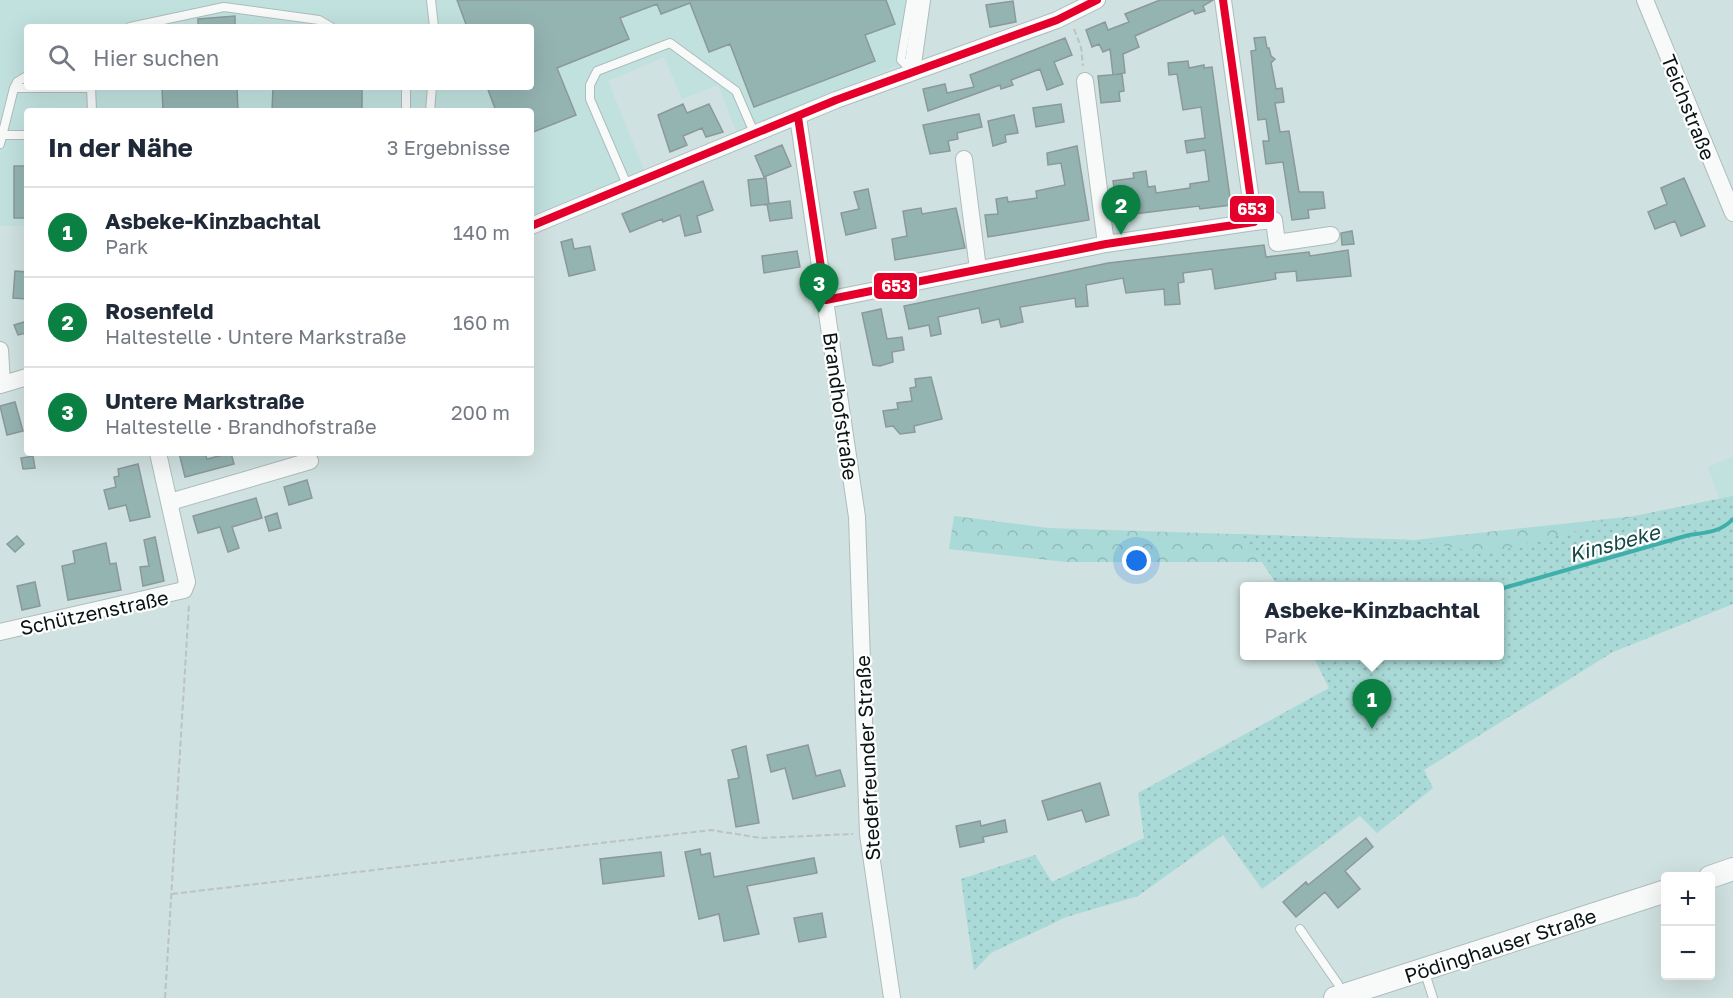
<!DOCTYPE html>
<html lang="de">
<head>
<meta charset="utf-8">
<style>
  body { margin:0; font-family:"Golos Text",sans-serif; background:#f2f2f3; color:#1f2937 }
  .controls { position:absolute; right:18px; bottom:18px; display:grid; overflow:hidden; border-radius:6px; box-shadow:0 6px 24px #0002 }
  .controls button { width:54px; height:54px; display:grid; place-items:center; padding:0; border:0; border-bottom:2px solid #e0e1e3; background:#fff; color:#1f2937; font:30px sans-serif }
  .you { position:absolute; left:1137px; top:561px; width:21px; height:21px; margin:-15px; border:4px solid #fff; border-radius:50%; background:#1a73e8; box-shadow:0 0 0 9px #1a73e833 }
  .badge { display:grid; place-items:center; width:39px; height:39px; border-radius:50%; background:#0b8043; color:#fff; font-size:20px; font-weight:700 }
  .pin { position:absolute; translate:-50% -50px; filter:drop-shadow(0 2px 3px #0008) }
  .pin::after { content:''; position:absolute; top:32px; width:21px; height:18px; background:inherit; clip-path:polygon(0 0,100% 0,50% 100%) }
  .popup { position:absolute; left:1240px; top:582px; width:264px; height:78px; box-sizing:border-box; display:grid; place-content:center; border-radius:6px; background:#fff; filter:drop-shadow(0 2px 4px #0005); font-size:20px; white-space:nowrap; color:#747a83 }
  .popup b { font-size:22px; color:#1f2937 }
  .popup::after { content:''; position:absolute; left:50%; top:100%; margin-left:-12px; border:12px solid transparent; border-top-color:#fff }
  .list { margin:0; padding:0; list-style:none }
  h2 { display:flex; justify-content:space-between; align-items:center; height:78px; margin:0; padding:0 24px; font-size:26px }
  h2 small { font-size:20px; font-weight:400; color:#747a83 }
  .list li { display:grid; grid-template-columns:39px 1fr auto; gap:18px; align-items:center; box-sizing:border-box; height:90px; padding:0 24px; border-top:2px solid #e0e1e3 }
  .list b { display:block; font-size:22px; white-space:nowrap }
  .list p { margin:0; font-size:20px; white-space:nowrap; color:#747a83 }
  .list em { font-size:20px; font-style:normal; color:#747a83 }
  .icon { flex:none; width:33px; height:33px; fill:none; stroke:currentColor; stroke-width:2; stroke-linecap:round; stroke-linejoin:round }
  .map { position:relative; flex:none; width:1733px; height:998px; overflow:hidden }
  .search { position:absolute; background:#fff; box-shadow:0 6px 24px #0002; left:24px; top:24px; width:510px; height:66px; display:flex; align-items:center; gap:15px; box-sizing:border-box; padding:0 21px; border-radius:6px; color:#747a83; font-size:22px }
  .panel { position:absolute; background:#fff; box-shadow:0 6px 24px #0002; left:24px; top:108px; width:510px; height:348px; border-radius:6px }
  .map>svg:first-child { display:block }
  .built { fill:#c1e1de; fill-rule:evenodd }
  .forest { fill:url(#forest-crowns) }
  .park { fill:url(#park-dots) }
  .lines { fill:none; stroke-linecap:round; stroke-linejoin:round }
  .stream { stroke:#3fafaa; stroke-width:4 }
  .building { fill:#94b4b2; stroke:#8b9998; stroke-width:1.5 }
  .lane-casing { stroke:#aebcbb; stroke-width:10 }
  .street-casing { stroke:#aebcbb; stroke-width:18 }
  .secondary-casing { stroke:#aebcbb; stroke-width:24 }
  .path { stroke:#bdc2c2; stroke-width:2; stroke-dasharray:6 3; stroke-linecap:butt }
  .lane { stroke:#f8fafa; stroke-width:8 }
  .street { stroke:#f8fafa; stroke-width:16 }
  .secondary { stroke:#f8fafa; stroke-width:22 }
  .bus-1-casing { stroke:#fff; stroke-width:12 }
  .bus-1 { stroke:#e4002b; stroke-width:8 }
  .labels { text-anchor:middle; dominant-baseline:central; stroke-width:4.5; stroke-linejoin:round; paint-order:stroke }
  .street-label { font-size:20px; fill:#091514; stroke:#fff }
  .water-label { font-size:21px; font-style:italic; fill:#154947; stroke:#fff }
  .line-badge { stroke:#fff; stroke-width:2 }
  .badge-label { font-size:16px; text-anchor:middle; font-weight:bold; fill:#fff }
</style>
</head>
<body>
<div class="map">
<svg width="1733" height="998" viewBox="0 0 1733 998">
  <defs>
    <pattern id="forest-crowns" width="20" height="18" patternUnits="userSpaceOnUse" patternTransform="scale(1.5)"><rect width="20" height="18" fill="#aadad7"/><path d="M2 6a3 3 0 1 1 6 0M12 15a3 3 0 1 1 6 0" fill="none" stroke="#91bab8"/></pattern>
    <pattern id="park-dots" width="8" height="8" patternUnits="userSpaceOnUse" patternTransform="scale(1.5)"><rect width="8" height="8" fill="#aadad7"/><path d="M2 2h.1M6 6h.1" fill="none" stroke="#91bab8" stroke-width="1.8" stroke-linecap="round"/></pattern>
  </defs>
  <rect width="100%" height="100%" fill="#cfe1e0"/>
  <path class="built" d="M0,0H920L902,64L736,131L718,85L682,99L664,57L608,81L645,172L531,219V111H27V226H0ZM27,27H531V87H27Z
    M1733,457V496L1719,499L1708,467Z"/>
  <path class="forest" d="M1733,496V604L1500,586H1278L1262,562H1066L949,549L954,516L1049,528L1414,540L1635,516Z"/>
  <path class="park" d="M1733,496V604L1613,652L1424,770L1433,788L1377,833L1360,816L1262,889L1223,835L1138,896L1066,917L991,953L974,971L961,879L1035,855L1052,882L1144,838L1138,793L1329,688L1313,656H1500V586H1278L1262,562L1234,534L1414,540L1487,554L1635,516Z"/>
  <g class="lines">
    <path class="stream" d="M1500,589L1689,535C1705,533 1721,532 1733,519"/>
  </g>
  <path class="building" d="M457,0H886L895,24L865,35L875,61L754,107L730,44L709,52L690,3L661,14L657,4L620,18L629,39L557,68L576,115L531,133V111H496L487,87H531V27H467Z
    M1160,0H1213L1203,6L1205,11L1195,14L1193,10L1135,36L1139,47L1123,54L1125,73L1113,75L1110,49L1103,52L1099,44L1092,47L1086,30L1105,22L1108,30L1129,22L1125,14Z
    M1013,1L1016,22L990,27L986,5Z
    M235,16V27H198V19Z
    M1265,37L1267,48H1269L1271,56L1275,59L1271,63L1276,89L1282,88L1284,102L1275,103L1280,132L1289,131L1299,192H1323L1325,208L1308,210L1309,218L1292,220L1283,162L1266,164L1263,141H1269L1266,119L1258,120L1251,51L1256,50L1254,38Z
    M1065,38L1072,55L1054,62L1063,84L1047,90L1040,69L1011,80L1013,85L1001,89L1000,85L928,111L923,89L945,84L947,93L974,87L970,75Z
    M1188,61L1189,68L1204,65V68L1212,67L1231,205L1200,209L1199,206L1118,216L1113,181L1134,178L1133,173L1146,171L1148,187L1155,186L1156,193L1190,188V184L1209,181L1205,150L1187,153L1185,141L1205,138L1201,107L1183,110L1177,74L1169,75L1168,63Z
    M1122,74L1124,91L1119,92L1120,101L1101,103L1098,76Z
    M162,87H237L238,111H163Z
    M273,87H362V111H272Z
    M683,104L687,113L709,104L723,132L706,137L702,128L683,136L687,145L670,152L658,115Z
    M1061,104L1064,122L1036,127L1033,108Z
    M979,114L982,127L957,133L958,139L948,141L950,151L930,154L923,125Z
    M1014,115L1018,133L1005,135L1006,142L993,146L988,121Z
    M782,145L791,166L764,177L755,156Z
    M1077,146L1089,220L988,237L985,215L998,214L996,199L1007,197L1008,202L1037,198L1036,191L1065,185L1061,163L1048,165L1047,153Z
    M14,166H27V218H14Z
    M766,178L769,204L751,206L748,180Z
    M1684,178L1705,226L1681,236L1675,221L1655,229L1648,212L1667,204L1661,188Z
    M703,181L713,210L697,216L701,232L685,236L680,215L663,222L662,219L630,232L622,214Z
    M868,189L876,228L846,235L841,213L859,209L854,192Z
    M790,201L792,218L770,221L767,204Z
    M921,208L922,214L956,208L965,248L895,260L892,239L907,236L903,211Z
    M1352,231L1354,244L1342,245L1341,233Z
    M572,239L574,249L590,246L595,270L569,276L561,242Z
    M1264,245L1266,257L1309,252L1310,256L1348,250L1351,276L1297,281L1296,271L1275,273L1276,279L1215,289L1212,269L1183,273L1184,282L1178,283L1180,304L1165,305L1164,289L1126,293L1123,278L1086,285L1088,306L1076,307L1075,298L1020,307L1023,322L1001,327L999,319L982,323L979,308L938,317L941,334L931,336L929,325L909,329L904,306L1108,263Z
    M797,251L800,267L764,273L762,256Z
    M15,271L27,272V299L13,298Z
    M881,309L887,339L902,337L904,350L892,352L893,362L880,366L873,365L862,313Z
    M27,321V333L18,335L14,325Z
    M931,377L942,419L914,426L915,432L900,434L893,426L886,427L883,411L898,409L897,403L912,401L910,388L916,387L915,379Z
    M15,402L23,431L7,435L0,406Z
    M179,453H205L207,459L231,453L234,464L185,477Z
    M33,456L35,468L23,469L21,458Z
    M138,464L150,517L130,521L126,505L109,509L104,490L116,487L114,477L119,476L118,469Z
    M307,480L312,498L289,505L284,487Z
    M256,498L262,518L232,527L239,548L228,552L220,527L198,533L193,516Z
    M277,513L281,528L269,531L265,517Z
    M17,536L24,544L15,552L7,544Z
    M155,537L164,581L143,586L140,567L149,566L144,540Z
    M106,543L110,564L116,563L121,590L68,600L62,566L75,563L73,551Z
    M35,582L40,606L22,610L17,586Z
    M808,745L816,776L840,770L845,786L793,799L785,768L771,772L767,755Z
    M746,746L759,823L736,827L728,780L739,778L732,750Z
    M1100,783L1109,815L1086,822L1082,810L1048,820L1042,801Z
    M1005,820L1007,832L983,837L984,842L960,847L956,826L980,821L981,826Z
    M1366,838L1373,847L1345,871L1360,889L1338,908L1325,892L1296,917L1283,902L1306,882L1308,885Z
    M700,849L701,855L710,853L714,877L814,858L817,873L747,886L759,934L724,941L719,914L699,919L685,852Z
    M661,852L664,876L603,884L600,859Z
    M822,913L826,937L799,942L794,918Z"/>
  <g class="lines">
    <defs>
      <path id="lane" d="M431,0L434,27
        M911,0L901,60L912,71
        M130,27L224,7L319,20L331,27
        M91,87L92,111
        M406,87V111
        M14,88H92
        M430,111L432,87
        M2,135H27
        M0,144L14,88L17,82L27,76
        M628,187L590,99V85L597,71L670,43L736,91L755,135
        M1300,929L1338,984L1342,995
        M1424,970L1433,998"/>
      <path id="street" d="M1645,0L1733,213
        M912,71L922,0
        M1085,81L1106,244
        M798,117L857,517L868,834L892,998
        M964,159L978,269
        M1254,222L1274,220L1277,243L1331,235
        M531,226L836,100L1057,20L1097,0
        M826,300L1106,244L1254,222L1223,0
        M0,350L2,384
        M0,385L27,377
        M170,502L310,461
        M0,632L184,590L187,582L158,453"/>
      <path id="secondary" d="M1710,877L1733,869
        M1335,998L1666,891"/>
    </defs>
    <use href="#lane" class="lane-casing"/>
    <use href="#street" class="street-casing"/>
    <use href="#secondary" class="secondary-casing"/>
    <path class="path" d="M1074,29L1081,47L1083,66
      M172,894L711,830L761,838L853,834
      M165,998L189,604"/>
    <use href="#lane" class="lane"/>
    <use href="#street" class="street"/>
    <use href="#secondary" class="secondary"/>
    <defs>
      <path id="bus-1" d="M798,117L826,300L1106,244L1254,222L1223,0
        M531,226L836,100L1057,20L1097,0"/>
    </defs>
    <use href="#bus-1" class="bus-1-casing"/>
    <use href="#bus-1" class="bus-1"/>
  </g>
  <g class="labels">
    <g class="street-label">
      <text transform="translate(1689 107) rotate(68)">Teichstraße</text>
      <text transform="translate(841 406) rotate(82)">Brandhofstraße</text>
      <text transform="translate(94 612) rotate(-12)">Schützenstraße</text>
      <text transform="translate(867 758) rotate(-93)">Stedefreunder Straße</text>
      <text transform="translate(1500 945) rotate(-18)">Pödinghauser Straße</text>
    </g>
    <g class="water-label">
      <text transform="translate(1614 543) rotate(-15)">Kinsbeke</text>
    </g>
  </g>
  <g class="line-badge">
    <rect x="1229" y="195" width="46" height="28" rx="6" fill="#e4002b"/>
    <rect x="873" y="272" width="45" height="28" rx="6" fill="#e4002b"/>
  </g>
  <g class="badge-label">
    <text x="1252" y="215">653</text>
    <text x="896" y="292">653</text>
  </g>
</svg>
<div class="controls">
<button>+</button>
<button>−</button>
</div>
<div class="you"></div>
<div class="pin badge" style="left:1372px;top:729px">1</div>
<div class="popup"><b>Asbeke-Kinzbachtal</b>Park</div>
<div class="pin badge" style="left:1121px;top:235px">2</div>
<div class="pin badge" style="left:819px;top:313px">3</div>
<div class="search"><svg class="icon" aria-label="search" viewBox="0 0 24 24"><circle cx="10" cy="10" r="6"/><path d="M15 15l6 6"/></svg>Hier suchen</div>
<section class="panel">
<h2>In der Nähe<small>3 Ergebnisse</small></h2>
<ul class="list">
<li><span class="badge">1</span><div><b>Asbeke-Kinzbachtal</b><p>Park</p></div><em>140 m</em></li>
<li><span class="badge">2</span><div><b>Rosenfeld</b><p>Haltestelle · Untere Markstraße</p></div><em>160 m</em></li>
<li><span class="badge">3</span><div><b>Untere Markstraße</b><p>Haltestelle · Brandhofstraße</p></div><em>200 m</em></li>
</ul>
</section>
</div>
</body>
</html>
